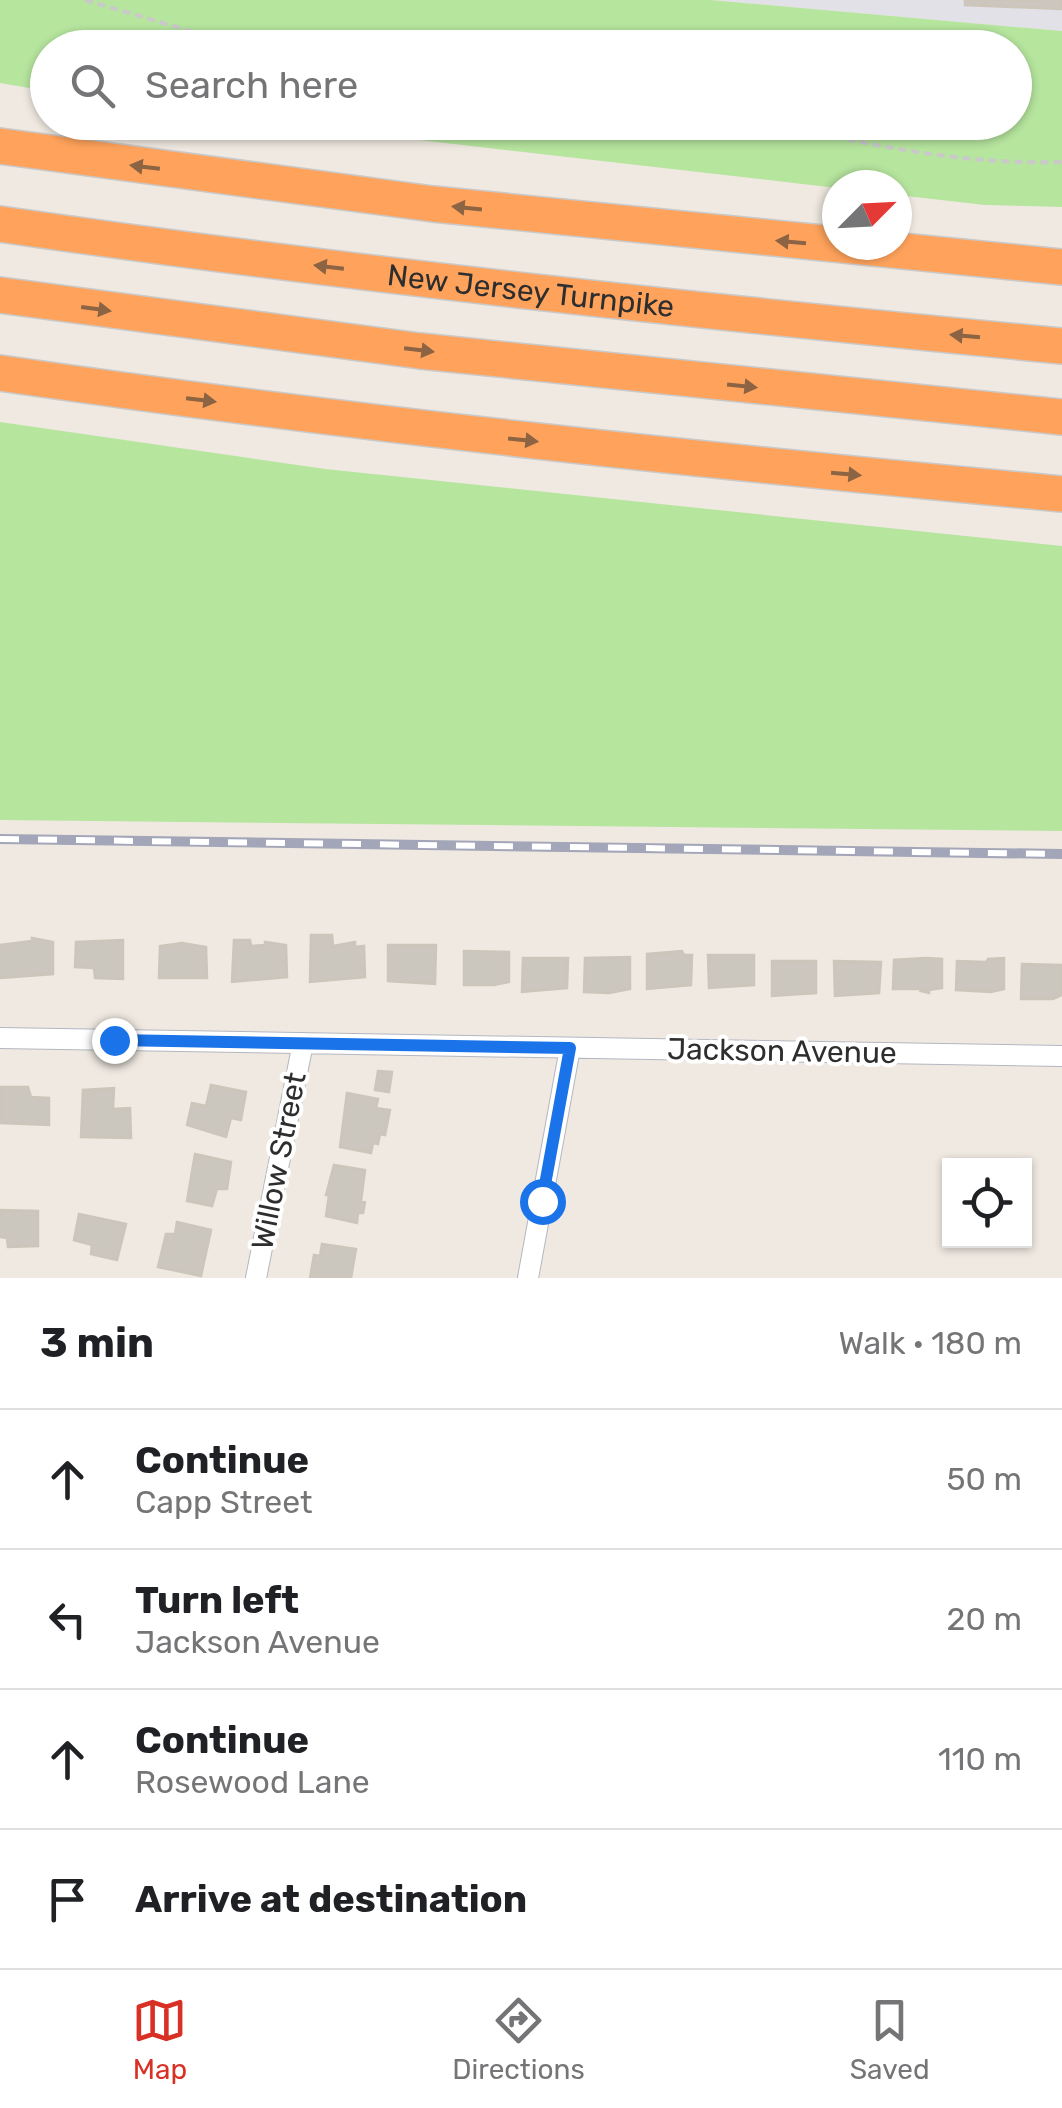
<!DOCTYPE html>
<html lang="en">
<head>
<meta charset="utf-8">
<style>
  body { margin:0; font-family:Rubik,sans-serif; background:#f6f6f6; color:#202124 }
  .controls { position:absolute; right:30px; bottom:30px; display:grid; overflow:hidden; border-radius:0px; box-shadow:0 2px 8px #0004 }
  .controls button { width:90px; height:90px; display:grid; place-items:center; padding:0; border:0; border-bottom:2px solid #e0e0e0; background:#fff; color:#202124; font:50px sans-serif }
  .compass { position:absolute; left:822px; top:170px; width:90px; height:90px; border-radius:50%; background:#fff; box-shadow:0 2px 8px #0004; rotate:66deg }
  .stop { position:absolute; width:30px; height:30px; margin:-22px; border:8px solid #1a73e8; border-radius:50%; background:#fff }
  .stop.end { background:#1a73e8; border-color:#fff; box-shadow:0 2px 10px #0008 }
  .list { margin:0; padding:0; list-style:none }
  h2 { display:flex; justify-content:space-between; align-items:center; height:130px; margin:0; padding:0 40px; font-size:42px }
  h2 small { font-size:32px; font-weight:400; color:#757577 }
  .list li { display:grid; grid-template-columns:65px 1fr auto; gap:30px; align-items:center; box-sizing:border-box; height:140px; padding:0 40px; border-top:2px solid #e0e0e0 }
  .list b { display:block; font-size:38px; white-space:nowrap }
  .list p { margin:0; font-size:32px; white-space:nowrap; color:#757577 }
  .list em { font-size:32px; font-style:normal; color:#757577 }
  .icon { flex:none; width:55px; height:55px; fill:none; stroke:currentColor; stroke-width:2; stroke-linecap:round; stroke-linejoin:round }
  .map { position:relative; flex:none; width:1062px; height:1278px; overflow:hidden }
  .search { position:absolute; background:#fff; box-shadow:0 2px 8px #0004; left:30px; right:30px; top:30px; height:110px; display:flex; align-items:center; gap:25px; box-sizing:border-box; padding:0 35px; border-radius:55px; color:#757577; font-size:38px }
  .sheet { height:690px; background:#fff }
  nav { display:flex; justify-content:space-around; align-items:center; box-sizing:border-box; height:140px; border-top:2px solid #e0e0e0; background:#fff; font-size:28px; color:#757577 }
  nav a { display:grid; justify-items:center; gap:5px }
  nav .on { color:#d93025 }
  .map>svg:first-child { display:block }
  .industrial { fill:#e3e1e8 }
  .green { fill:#b6e59e }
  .building { fill:#cbc7bf; stroke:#cbc5ba; stroke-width:2.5 }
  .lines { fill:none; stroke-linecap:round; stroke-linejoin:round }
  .minor-casing { stroke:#b4b7c1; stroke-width:22 }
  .motorway-casing { stroke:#c9c9c9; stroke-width:38 }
  .path { stroke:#c9c9c9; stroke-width:4; stroke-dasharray:8 5; stroke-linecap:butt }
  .minor { stroke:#fff; stroke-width:20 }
  .motorway { stroke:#ffa35c; stroke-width:35 }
  .rail-casing { stroke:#a3a6b8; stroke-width:10 }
  .rail { stroke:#fff; stroke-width:6; stroke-dasharray:19; stroke-linecap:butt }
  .oneway { fill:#8c6343 }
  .route { stroke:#1a73e8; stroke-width:12 }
  .labels { text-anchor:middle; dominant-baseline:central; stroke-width:8; stroke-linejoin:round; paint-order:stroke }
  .street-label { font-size:30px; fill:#2e2e2e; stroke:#fff }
</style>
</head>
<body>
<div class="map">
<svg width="1062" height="1278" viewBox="0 0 1062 1278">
  <rect width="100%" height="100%" fill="#efe9e1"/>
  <path class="industrial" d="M710,0H1062V31Z"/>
  <path class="green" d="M0,0H710L1062,31V207L985,205L897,195V185H837V188L272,123L1014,122V48H48L47,91L0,83Z
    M0,422L325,469L1062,546V831L0,820Z"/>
  <path class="building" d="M965,0H1062V9L965,5Z
    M311,935H332L333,946L355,942V947L364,946L365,977L310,982Z
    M32,938L53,942V974L0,978V945L32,941Z
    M123,940V979L95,978L94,968L75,967L76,942Z
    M234,940H250L251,946L265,945V942L286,945L287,977L232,982Z
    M182,943L206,947L207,978H159L160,946Z
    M388,945H436L435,984L388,981Z
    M464,951L509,952V982L494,985H464Z
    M682,951L684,955H692L691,985L647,989V954Z
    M708,955H754V985L709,988Z
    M630,957V989L609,993L584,992L585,958Z
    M523,958H568L567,988L522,992Z
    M925,958L942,959V988L929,990V993L921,991L923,989H893L894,960Z
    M1004,958V989L991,992L956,990L957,961L986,962L988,959Z
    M772,961H816V993L772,996Z
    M834,961L881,962L879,993L835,996Z
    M1022,964L1062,965V995L1053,999H1021Z
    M378,1071L392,1072L389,1092L375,1090Z
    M211,1085L246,1092L241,1120L231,1118L226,1137L187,1125L192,1103L206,1106Z
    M1,1087H28L31,1097L49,1098V1125L1,1123Z
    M114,1088L113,1109L130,1108L131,1138L81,1137L83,1090Z
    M347,1093L378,1099L376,1108L390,1110L385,1135L380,1134L378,1144L373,1143L371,1153L340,1147Z
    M195,1154L231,1162L227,1189H217L212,1206L187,1201Z
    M334,1165L365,1170L361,1201L365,1202L363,1213H358L357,1223L326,1216L329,1195H326Z
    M0,1210L38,1211V1246L8,1247L7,1238L0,1237Z
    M79,1214L126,1224L117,1260L91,1254L92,1245L74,1240Z
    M177,1222L211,1230L201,1276L158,1267L166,1234H175Z
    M322,1244L356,1249L351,1278H310L314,1255L320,1256Z"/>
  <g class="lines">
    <defs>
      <path id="minor" d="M0,1038L1062,1056
        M256,1278L303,1043
        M528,1278L570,1048"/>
      <g id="motorway">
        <path d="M0,146L433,204L1062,267"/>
        <path id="s1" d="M0,224C353,275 707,312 1062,346"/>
        <path d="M0,295L420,351L1062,417"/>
        <path d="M0,373C353,424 707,461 1062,494"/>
      </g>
    </defs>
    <use href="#minor" class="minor-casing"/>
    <use href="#motorway" class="motorway-casing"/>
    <path class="path" d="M85,0L204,35L283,48
      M771,122C865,145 965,165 1062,162"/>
    <use href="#minor" class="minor"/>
    <use href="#motorway" class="motorway"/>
    <defs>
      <path id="rail" d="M0,839L1062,854"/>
    </defs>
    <use href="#rail" class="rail-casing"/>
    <use href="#rail" class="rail"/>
  </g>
  <defs><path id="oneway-solid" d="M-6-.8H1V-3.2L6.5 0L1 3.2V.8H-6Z" transform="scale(2.5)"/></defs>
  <g class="oneway">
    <use href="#oneway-solid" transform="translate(145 167) rotate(-173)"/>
    <use href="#oneway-solid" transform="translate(467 208) rotate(-174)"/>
    <use href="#oneway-solid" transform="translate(791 242) rotate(-175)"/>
    <use href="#oneway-solid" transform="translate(329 267) rotate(-173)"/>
    <use href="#oneway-solid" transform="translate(96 309) rotate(8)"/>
    <use href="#oneway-solid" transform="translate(965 336) rotate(-175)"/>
    <use href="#oneway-solid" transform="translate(419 350) rotate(7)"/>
    <use href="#oneway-solid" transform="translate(742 386) rotate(6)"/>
    <use href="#oneway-solid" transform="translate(201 400) rotate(7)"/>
    <use href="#oneway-solid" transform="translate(523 440) rotate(6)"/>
    <use href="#oneway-solid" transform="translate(846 474) rotate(5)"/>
  </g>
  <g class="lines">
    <path class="route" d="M114,1040L570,1048L542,1201"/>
  </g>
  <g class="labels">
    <g class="street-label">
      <text stroke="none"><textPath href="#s1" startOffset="535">New Jersey Turnpike</textPath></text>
      <text transform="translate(782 1051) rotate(1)">Jackson Avenue</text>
      <text transform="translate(279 1161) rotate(-79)">Willow Street</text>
    </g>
  </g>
</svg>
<div class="controls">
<button><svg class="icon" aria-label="locate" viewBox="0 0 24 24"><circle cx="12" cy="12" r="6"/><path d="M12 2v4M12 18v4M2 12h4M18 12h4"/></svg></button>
</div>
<svg class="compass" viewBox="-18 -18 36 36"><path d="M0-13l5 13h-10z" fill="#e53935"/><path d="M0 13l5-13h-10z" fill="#757577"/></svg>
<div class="stop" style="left:542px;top:1201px"></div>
<div class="stop end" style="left:114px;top:1040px"></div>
<div class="search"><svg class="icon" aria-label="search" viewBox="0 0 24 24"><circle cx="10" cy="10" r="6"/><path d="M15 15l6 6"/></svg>Search here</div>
</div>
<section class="sheet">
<h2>3 min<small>Walk · 180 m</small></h2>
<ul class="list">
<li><svg class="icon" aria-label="ahead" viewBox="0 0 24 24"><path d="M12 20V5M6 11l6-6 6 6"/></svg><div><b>Continue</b><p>Capp Street</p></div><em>50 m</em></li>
<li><svg class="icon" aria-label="left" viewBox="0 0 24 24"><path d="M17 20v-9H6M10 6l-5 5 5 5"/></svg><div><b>Turn left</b><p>Jackson Avenue</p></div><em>20 m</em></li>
<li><svg class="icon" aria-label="ahead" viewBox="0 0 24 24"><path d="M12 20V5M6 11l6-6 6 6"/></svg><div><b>Continue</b><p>Rosewood Lane</p></div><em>110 m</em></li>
<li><svg class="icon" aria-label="arrive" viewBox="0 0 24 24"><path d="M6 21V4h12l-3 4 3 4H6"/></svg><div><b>Arrive at destination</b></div></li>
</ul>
</section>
<nav>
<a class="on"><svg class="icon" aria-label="map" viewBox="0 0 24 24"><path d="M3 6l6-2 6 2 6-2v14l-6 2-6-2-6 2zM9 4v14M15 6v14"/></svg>Map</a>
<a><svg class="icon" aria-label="directions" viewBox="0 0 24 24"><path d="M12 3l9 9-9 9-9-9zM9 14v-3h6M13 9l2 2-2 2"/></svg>Directions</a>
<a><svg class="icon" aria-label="saved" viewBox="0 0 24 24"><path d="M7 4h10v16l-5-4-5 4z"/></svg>Saved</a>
</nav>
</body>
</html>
